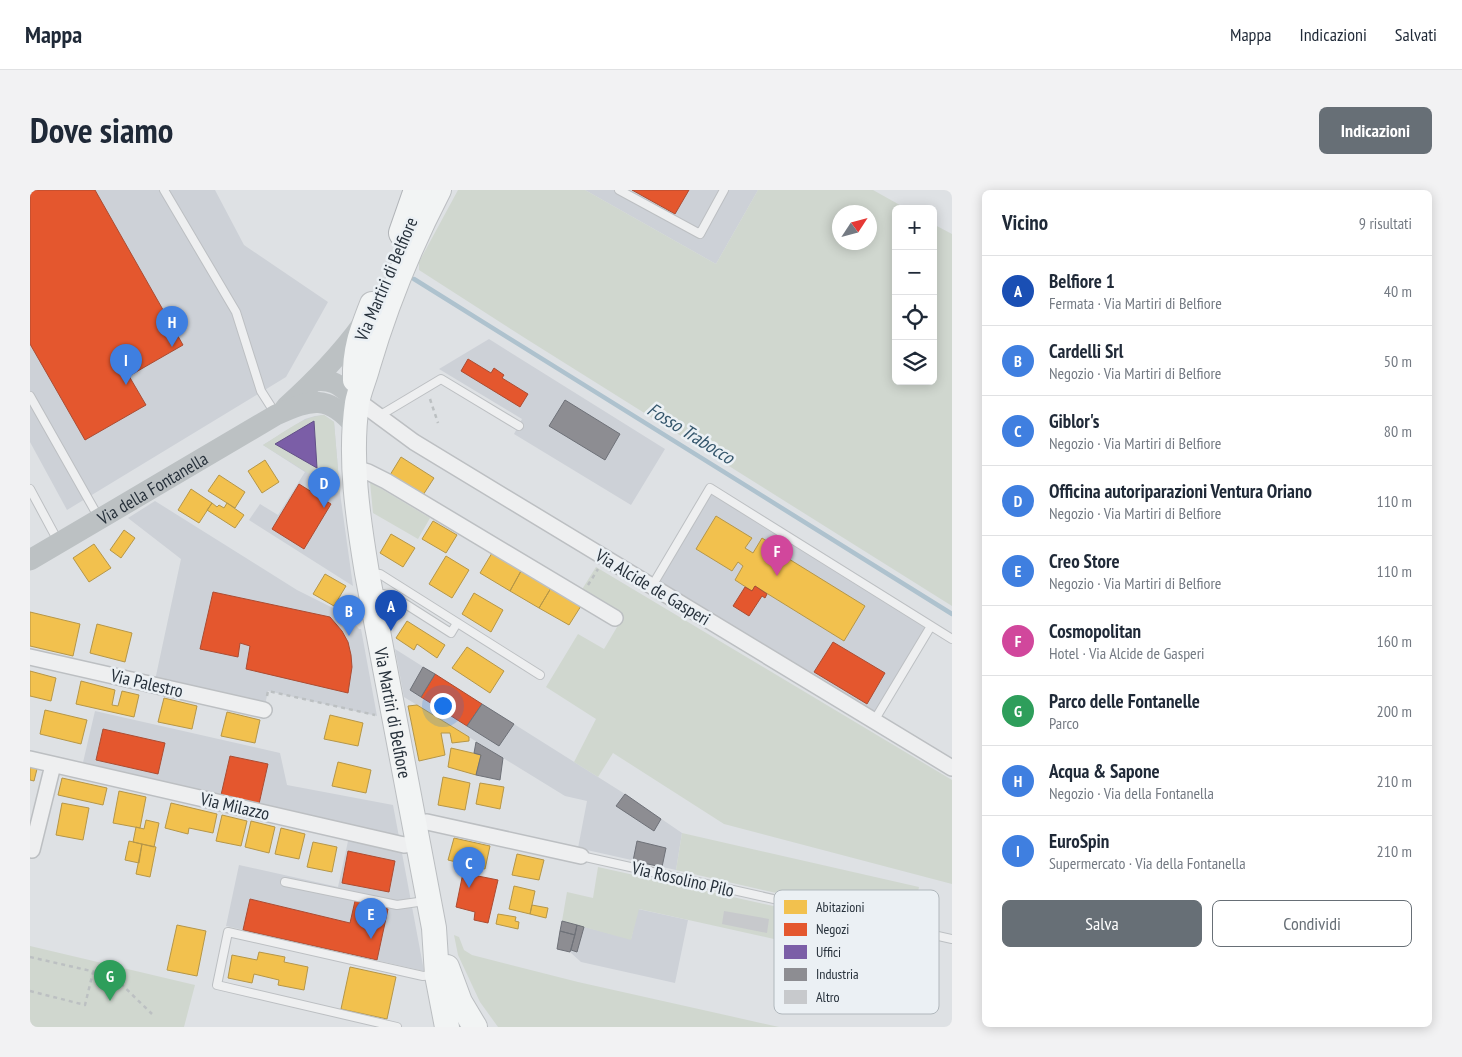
<!DOCTYPE html>
<html lang="it">
<head>
<meta charset="utf-8">
<style>
  body { margin:0; font-family:"PT Sans Narrow",sans-serif; background:#f2f2f3; color:#1f2937 }
  .controls { position:absolute; right:15px; top:15px; display:grid; overflow:hidden; border-radius:8px; box-shadow:0 2px 12px #0003 }
  .controls button { width:45px; height:45px; display:grid; place-items:center; padding:0; border:0; border-bottom:1px solid #e0e1e3; background:#fff; color:#1f2937; font:25px sans-serif }
  .compass { position:absolute; left:802px; top:15px; width:45px; height:45px; border-radius:50%; background:#fff; box-shadow:0 2px 12px #0003; rotate:54deg }
  .you { position:absolute; left:412px; top:515px; width:18px; height:18px; margin:-12px; border:4px solid #fff; border-radius:50%; background:#1a73e8; box-shadow:0 0 0 8px #1a73e833 }
  .badge { display:grid; place-items:center; width:32px; height:32px; border-radius:50%; background:#676f76; color:#fff; font-size:16px; font-weight:700 }
  .pin { position:absolute; translate:-50% -41px; filter:drop-shadow(0 1px 2px #0008) }
  .pin::after { content:''; position:absolute; top:26px; width:18px; height:15px; background:inherit; clip-path:polygon(0 0,100% 0,50% 100%) }
  .list { margin:0; padding:0; list-style:none }
  h2 { display:flex; justify-content:space-between; align-items:center; height:65px; margin:0; padding:0 20px; font-size:21px }
  h2 small { font-size:16px; font-weight:400; color:#747a83 }
  .list li { display:grid; grid-template-columns:32px 1fr auto; gap:15px; align-items:center; box-sizing:border-box; height:70px; padding:0 20px; border-top:1px solid #e0e1e3 }
  .list b { display:block; font-size:19px; white-space:nowrap }
  .list p { margin:0; font-size:16px; white-space:nowrap; color:#747a83 }
  .list em { font-size:16px; font-style:normal; color:#747a83 }
  .actions { display:flex; gap:10px; padding:15px 20px }
  .actions a { flex:1; padding:11px 0; border:1px solid #676f76; border-radius:8px; text-align:center; font-size:18px; color:#676f76 }
  .actions .main { background:#676f76; color:#fff }
  .icon { flex:none; width:28px; height:28px; fill:none; stroke:currentColor; stroke-width:2; stroke-linecap:round; stroke-linejoin:round }
  .map { position:relative; flex:none; width:922px; height:837px; overflow:hidden; border-radius:8px }
  header { display:flex; align-items:center; gap:30px; box-sizing:border-box; height:70px; padding:0 25px; background:#fff; border-bottom:1px solid #e0e1e3 }
  header strong { font-size:24px }
  nav { display:flex; gap:28px; margin-inline-start:auto; font-size:18px }
  .intro { display:flex; align-items:center; justify-content:space-between; box-sizing:border-box; height:120px; padding:0 30px }
  h1 { margin:0; font-size:35px }
  .button { padding:12px 22px; border-radius:8px; background:#676f76; color:#fff; font-size:18px; font-weight:700 }
  main { display:flex; gap:30px; padding:0 30px }
  aside { flex:1; background:#fff; border-radius:8px; box-shadow:0 2px 12px #0003 }
  .map>svg:first-child { display:block }
  .built { fill:#cdd1d7 }
  .green { fill:#d0d7cf; fill-rule:evenodd }
  .homes { fill:#f2c14e; stroke:#b59648 }
  .shops { fill:#e4572e; stroke:#ab4c32 }
  .offices { fill:#7b5ea7; stroke:#625087 }
  .industry { fill:#8d8d92; stroke:#6e7178 }
  .lines { fill:none; stroke-linecap:round; stroke-linejoin:round }
  .stream { stroke:#aec2ce; stroke-width:4.5 }
  .building { fill:#c7c9cc }
  .lane-casing { stroke:#bcbfc2; stroke-width:10 }
  .street-casing { stroke:#bcbfc2; stroke-width:18 }
  .primary-casing { stroke:#bbbec1; stroke-width:26 }
  .highway-casing { stroke:#b1b4b8; stroke-width:30 }
  .path { stroke:#bcc0c2; stroke-width:2.5; stroke-dasharray:4 4; stroke-linecap:butt }
  .lane { stroke:#eeeff0; stroke-width:8 }
  .street { stroke:#eeeff0; stroke-width:15 }
  .secondary { stroke:#bcc1c3; stroke-width:21 }
  .primary { stroke:#f2f4f4; stroke-width:24 }
  .highway { stroke:#f2f4f4; stroke-width:28 }
  .labels { text-anchor:middle; dominant-baseline:central; stroke-width:5; stroke-linejoin:round; paint-order:stroke }
  .street-label { font-size:18px; fill:#27313b; stroke:#ebf0f4 }
  .water-label { font-size:19px; font-style:italic; fill:#34566c; stroke:#ebf0f4 }
  .key { fill:#ebf0f4; stroke:#b0b7bc; stroke-width:1 }
  .key-label { font-size:14px; fill:#27313b }
</style>
</head>
<body>
<header>
<strong>Mappa</strong>
<nav><a>Mappa</a><a>Indicazioni</a><a>Salvati</a></nav>
</header>
<div class="intro"><h1>Dove siamo</h1><a class="button">Indicazioni</a></div>
<main>
<div class="map">
<svg width="922" height="837" viewBox="0 0 922 837">
  <rect width="100%" height="100%" fill="#dee1e4"/>
  <path class="built" d="M0,0H185L214,55L298,112L256,187L37,320L0,252Z
    M555,0H728L686,74Z
    M459,149L635,259L601,315L484,244L492,229L409,179Z
    M294,225L304,232L310,303L323,396L219,330L230,314L248,325L275,282L233,255L275,229L285,226Z
    M680,298L901,436L844,531L622,396Z
    M125,311L267,400L317,425L329,439H331L347,526L238,501L234,520L124,495L151,369L98,328Z
    M365,459L595,604L652,643L646,680L548,658L557,611L535,606L374,507Z
    M65,521L250,563L257,595L363,615L394,781L196,736L209,675L308,697L320,642L51,581Z
    M608,719L658,730L645,793L551,772L540,762L527,759L532,731L601,749Z"/>
  <path class="green" d="M428,0H555L686,74L728,0H843L877,19H866V191H903V34L922,44V416L498,150L389,80V72ZM809,22H839V52H809Z
    M294,225L304,232L310,303L233,255C252,244 271,227 294,225ZM284,231L287,278L245,254Z
    M340,292L400,328L388,349L343,323Z
    M566,377L922,590V694L694,634L583,563L568,587L544,572L566,529L516,497L548,444L574,459L593,427L551,401Z
    M652,643L889,697L881,734L646,680Z
    M568,677L748,717L744,749L609,719L601,750L532,731L537,702L563,708Z
    M424,745L429,747L434,760L442,765L548,792L749,837H468L450,812L428,765Z
    M0,756L165,795L154,837H0Z"/>
  <path class="homes" d="M371,267L404,288L393,305L360,285Z
    M235,270L249,292L232,303L218,281Z
    M189,285L215,302L205,318L178,301Z
    M161,299L182,313L169,333L148,320Z
    M182,313L187,317L189,315L194,318L197,313L214,325L205,338L177,320Z
    M686,326L722,348L715,358L723,363L732,348L748,358L746,361L835,416L814,451L725,396L722,401L705,390L713,376L708,372L702,381L666,359Z
    M403,331L427,345L416,363L392,349Z
    M94,340L105,348L91,368L80,360Z
    M361,344L385,358L373,377L350,363Z
    M64,354L81,378L59,392L43,368Z
    M462,363L491,381L480,401L450,383Z
    M416,366L439,380L422,408L399,394Z
    M491,381L521,398L509,418L480,401Z
    M295,384L316,396L304,416L283,404Z
    M521,398L551,416L539,435L509,418Z
    M444,403L473,420L461,442L432,424Z
    M0,422L50,434L43,466L0,456Z
    M377,431L415,455L407,468L387,454L384,460L366,448Z
    M67,434L102,443L95,472L60,463Z
    M437,457L474,481L460,503L422,478Z
    M0,481L26,488L21,511L0,506Z
    M51,491L85,500L82,515L88,516L92,501L109,505L104,527L46,514Z
    M134,508L167,516L162,539L128,532Z
    M387,515L439,547V551L422,553L420,543H411L415,565L389,571L378,516Z
    M15,520L57,530L51,554L10,544Z
    M197,522L230,530L225,553L191,546Z
    M300,525L333,533L328,556L294,549Z
    M421,558L451,565L446,585L418,577Z
    M308,572L341,580L336,603L302,596Z
    M0,573L8,575L4,591L0,590Z
    M413,587L440,593L435,620L408,615Z
    M32,588L77,598L73,615L28,605Z
    M450,593L474,597L470,619L446,614Z
    M89,601L116,607L110,638L83,633Z
    M32,613L59,618L53,650L26,645Z
    M141,613L187,624L183,643L159,638L158,644L135,638Z
    M192,625L217,631L211,656L186,651Z
    M116,630L129,633L124,657L103,652L106,637L114,639Z
    M221,631L245,637L239,663L215,657Z
    M251,638L275,644L269,669L245,664Z
    M424,648L460,656L455,679L418,670Z
    M99,651L112,654L109,673L95,670Z
    M283,652L307,657L302,682L277,677Z
    M112,654L126,657L120,687L106,684Z
    M487,664L514,670L509,690L482,685Z
    M484,696L505,701L500,724L479,719Z
    M502,715L518,718L516,728L500,724Z
    M468,724L486,727L485,731L489,732L488,739L466,734Z
    M147,735L176,741L167,786L137,780Z
    M229,762L255,767L254,772L278,777L274,800L248,795L249,790L224,784L222,793L198,788L202,765L227,770Z
    M320,777L366,787L357,829L311,819Z"/>
  <path class="shops" d="M0,0H65L153,155L99,186L116,215L55,250L0,154Z
    M602,0H659L645,24Z
    M438,169L461,183L464,178L474,185L472,188L498,204L490,217L431,181Z
    M269,294L301,314L274,359L242,339Z
    M725,396L737,404L735,408L732,406L719,426L703,416L715,397L722,401Z
    M183,402L300,427L312,441L318,452L321,465L322,477L318,503L216,479L220,456L210,453L208,467L170,459Z
    M803,452L855,483L837,514L784,482Z
    M405,484L452,514L437,536L391,507Z
    M73,539L135,553L128,584L66,570Z
    M200,566L238,574L229,614L191,605Z
    M318,661L365,671L359,702L312,693Z
    M433,683L468,690L458,733L444,730L445,722L426,717Z
    M220,709L320,733L325,711L358,719L347,770L213,740Z"/>
  <path class="offices" d="M284,231L287,278L245,254Z"/>
  <path class="industry" d="M535,210L590,244L575,270L519,236Z
    M393,477L405,484L391,507L380,500Z
    M452,514L484,534L469,556L437,536Z
    M446,552L473,568L470,590L446,585L451,565L444,563Z
    M595,604L631,629L624,641L586,616Z
    M607,651L636,658L632,677L603,671Z
    M532,731L547,735L545,745L530,741Z
    M547,735L554,737L547,762L541,760Z
    M530,741L545,745L540,762L527,759Z"/>
  <g class="lines">
    <path class="stream" d="M384,89L922,424"/>
  </g>
  <path class="building" d="M694,721L739,729L737,743L692,734Z"/>
  <g class="lines">
    <defs>
      <path id="lane" d="M134,0L206,122L231,201L245,223
        M589,0L670,44L694,0
        M0,206L69,328
        M349,226L411,189L489,236
        M0,299L28,351
        M341,383L350,384L510,485
        M622,396L680,298L922,449
        M343,406L353,404L366,408L421,443L427,433
        M844,531L901,436
        M551,666L922,749
        M255,692L367,715L395,711
        M367,837L187,795L198,742L393,786L405,785"/>
      <path id="street" d="M327,210L384,252L922,578
        M325,278L338,282L356,291L585,428
        M0,467L234,520
        M0,569L374,655L388,653
        M384,633L397,632L551,666
        M2,660L23,575"/>
      <g id="primary">
        <path id="s2" d="M409,0C380,56 356,115 338,176C335,188 329,201 327,213C319,268 328,329 337,383L404,738L407,785L417,837"/>
        <path d="M325,190C324,160 331,142 342,114"/>
        <path d="M417,777L430,812L445,837"/>
      </g>
      <path id="highway" d="M373,43L388,0"/>
    </defs>
    <use href="#lane" class="lane-casing"/>
    <use href="#street" class="street-casing"/>
    <use href="#primary" class="primary-casing"/>
    <use href="#highway" class="highway-casing"/>
    <path class="path" d="M400,209L408,233
      M558,395L568,379
      M237,506L238,501L345,525
      M0,767L83,786L122,824
      M0,801L55,815L63,782"/>
    <use href="#lane" class="lane"/>
    <use href="#street" class="street"/>
    <g class="secondary">
      <path d="M284,191C305,188 312,198 327,210"/>
      <path d="M256,217C284,192 310,165 332,135"/>
      <path id="s1" d="M0,370L246,225C281,209 298,204 325,236"/>
    </g>
    <use href="#primary" class="primary"/>
    <use href="#highway" class="highway"/>
  </g>
  <g class="labels">
    <g class="street-label">
      <text transform="translate(356 89) rotate(-67)">Via Martiri di Belfiore</text>
      <text stroke="none"><textPath href="#s1" startOffset="142">Via della Fontanella</textPath></text>
      <text transform="translate(623 397) rotate(31)">Via Alcide de Gasperi</text>
      <text transform="translate(117 493) rotate(13)">Via Palestro</text>
      <text stroke="none"><textPath href="#s2" startOffset="542">Via Martiri di Belfiore</textPath></text>
      <text transform="translate(205 616) rotate(13)">Via Milazzo</text>
      <text transform="translate(653 689) rotate(13)">Via Rosolino Pilo</text>
    </g>
    <g class="water-label">
      <text transform="translate(661 243) rotate(32)">Fosso Trabocco</text>
    </g>
  </g>
  <rect x="744" y="700" width="165" height="124" rx="8" class="key"/>
  <rect x="754" y="710" width="23" height="14" fill="#f2c14e"/>
  <rect x="754" y="733" width="23" height="13" fill="#e4572e"/>
  <rect x="754" y="755" width="23" height="14" fill="#7b5ea7"/>
  <rect x="754" y="778" width="23" height="13" fill="#8d8d92"/>
  <rect x="754" y="800" width="23" height="14" fill="#c7c9cc"/>
  <g class="key-label">
    <text x="786" y="722">Abitazioni</text>
    <text x="786" y="744">Negozi</text>
    <text x="786" y="767">Uffici</text>
    <text x="786" y="789">Industria</text>
    <text x="786" y="812">Altro</text>
  </g>
</svg>
<div class="controls">
<button>+</button>
<button>−</button>
<button><svg class="icon" aria-label="locate" viewBox="0 0 24 24"><circle cx="12" cy="12" r="6"/><path d="M12 2v4M12 18v4M2 12h4M18 12h4"/></svg></button>
<button><svg class="icon" aria-label="layers" viewBox="0 0 24 24"><path d="M12 4l9 5-9 5-9-5zM3 14l9 5 9-5"/></svg></button>
</div>
<svg class="compass" viewBox="-18 -18 36 36"><path d="M0-13l5 13h-10z" fill="#e53935"/><path d="M0 13l5-13h-10z" fill="#747a83"/></svg>
<div class="you"></div>
<div class="pin badge" style="left:361px;top:441px;background:#1a4fb4">A</div>
<div class="pin badge" style="left:319px;top:446px;background:#3f7fe0">B</div>
<div class="pin badge" style="left:439px;top:698px;background:#3f7fe0">C</div>
<div class="pin badge" style="left:294px;top:318px;background:#3f7fe0">D</div>
<div class="pin badge" style="left:341px;top:749px;background:#3f7fe0">E</div>
<div class="pin badge" style="left:747px;top:386px;background:#d1479c">F</div>
<div class="pin badge" style="left:80px;top:811px;background:#2e9e5b">G</div>
<div class="pin badge" style="left:142px;top:157px;background:#3f7fe0">H</div>
<div class="pin badge" style="left:96px;top:195px;background:#3f7fe0">I</div>
</div>
<aside>
<h2>Vicino<small>9 risultati</small></h2>
<ul class="list">
<li><span class="badge" style="background:#1a4fb4">A</span><div><b>Belfiore 1</b><p>Fermata · Via Martiri di Belfiore</p></div><em>40 m</em></li>
<li><span class="badge" style="background:#3f7fe0">B</span><div><b>Cardelli Srl</b><p>Negozio · Via Martiri di Belfiore</p></div><em>50 m</em></li>
<li><span class="badge" style="background:#3f7fe0">C</span><div><b>Giblor's</b><p>Negozio · Via Martiri di Belfiore</p></div><em>80 m</em></li>
<li><span class="badge" style="background:#3f7fe0">D</span><div><b>Officina autoriparazioni Ventura Oriano</b><p>Negozio · Via Martiri di Belfiore</p></div><em>110 m</em></li>
<li><span class="badge" style="background:#3f7fe0">E</span><div><b>Creo Store</b><p>Negozio · Via Martiri di Belfiore</p></div><em>110 m</em></li>
<li><span class="badge" style="background:#d1479c">F</span><div><b>Cosmopolitan</b><p>Hotel · Via Alcide de Gasperi</p></div><em>160 m</em></li>
<li><span class="badge" style="background:#2e9e5b">G</span><div><b>Parco delle Fontanelle</b><p>Parco</p></div><em>200 m</em></li>
<li><span class="badge" style="background:#3f7fe0">H</span><div><b>Acqua &amp; Sapone</b><p>Negozio · Via della Fontanella</p></div><em>210 m</em></li>
<li><span class="badge" style="background:#3f7fe0">I</span><div><b>EuroSpin</b><p>Supermercato · Via della Fontanella</p></div><em>210 m</em></li>
</ul>
<div class="actions"><a class="main">Salva</a><a>Condividi</a></div>
</aside>
</main>
</body>
</html>
